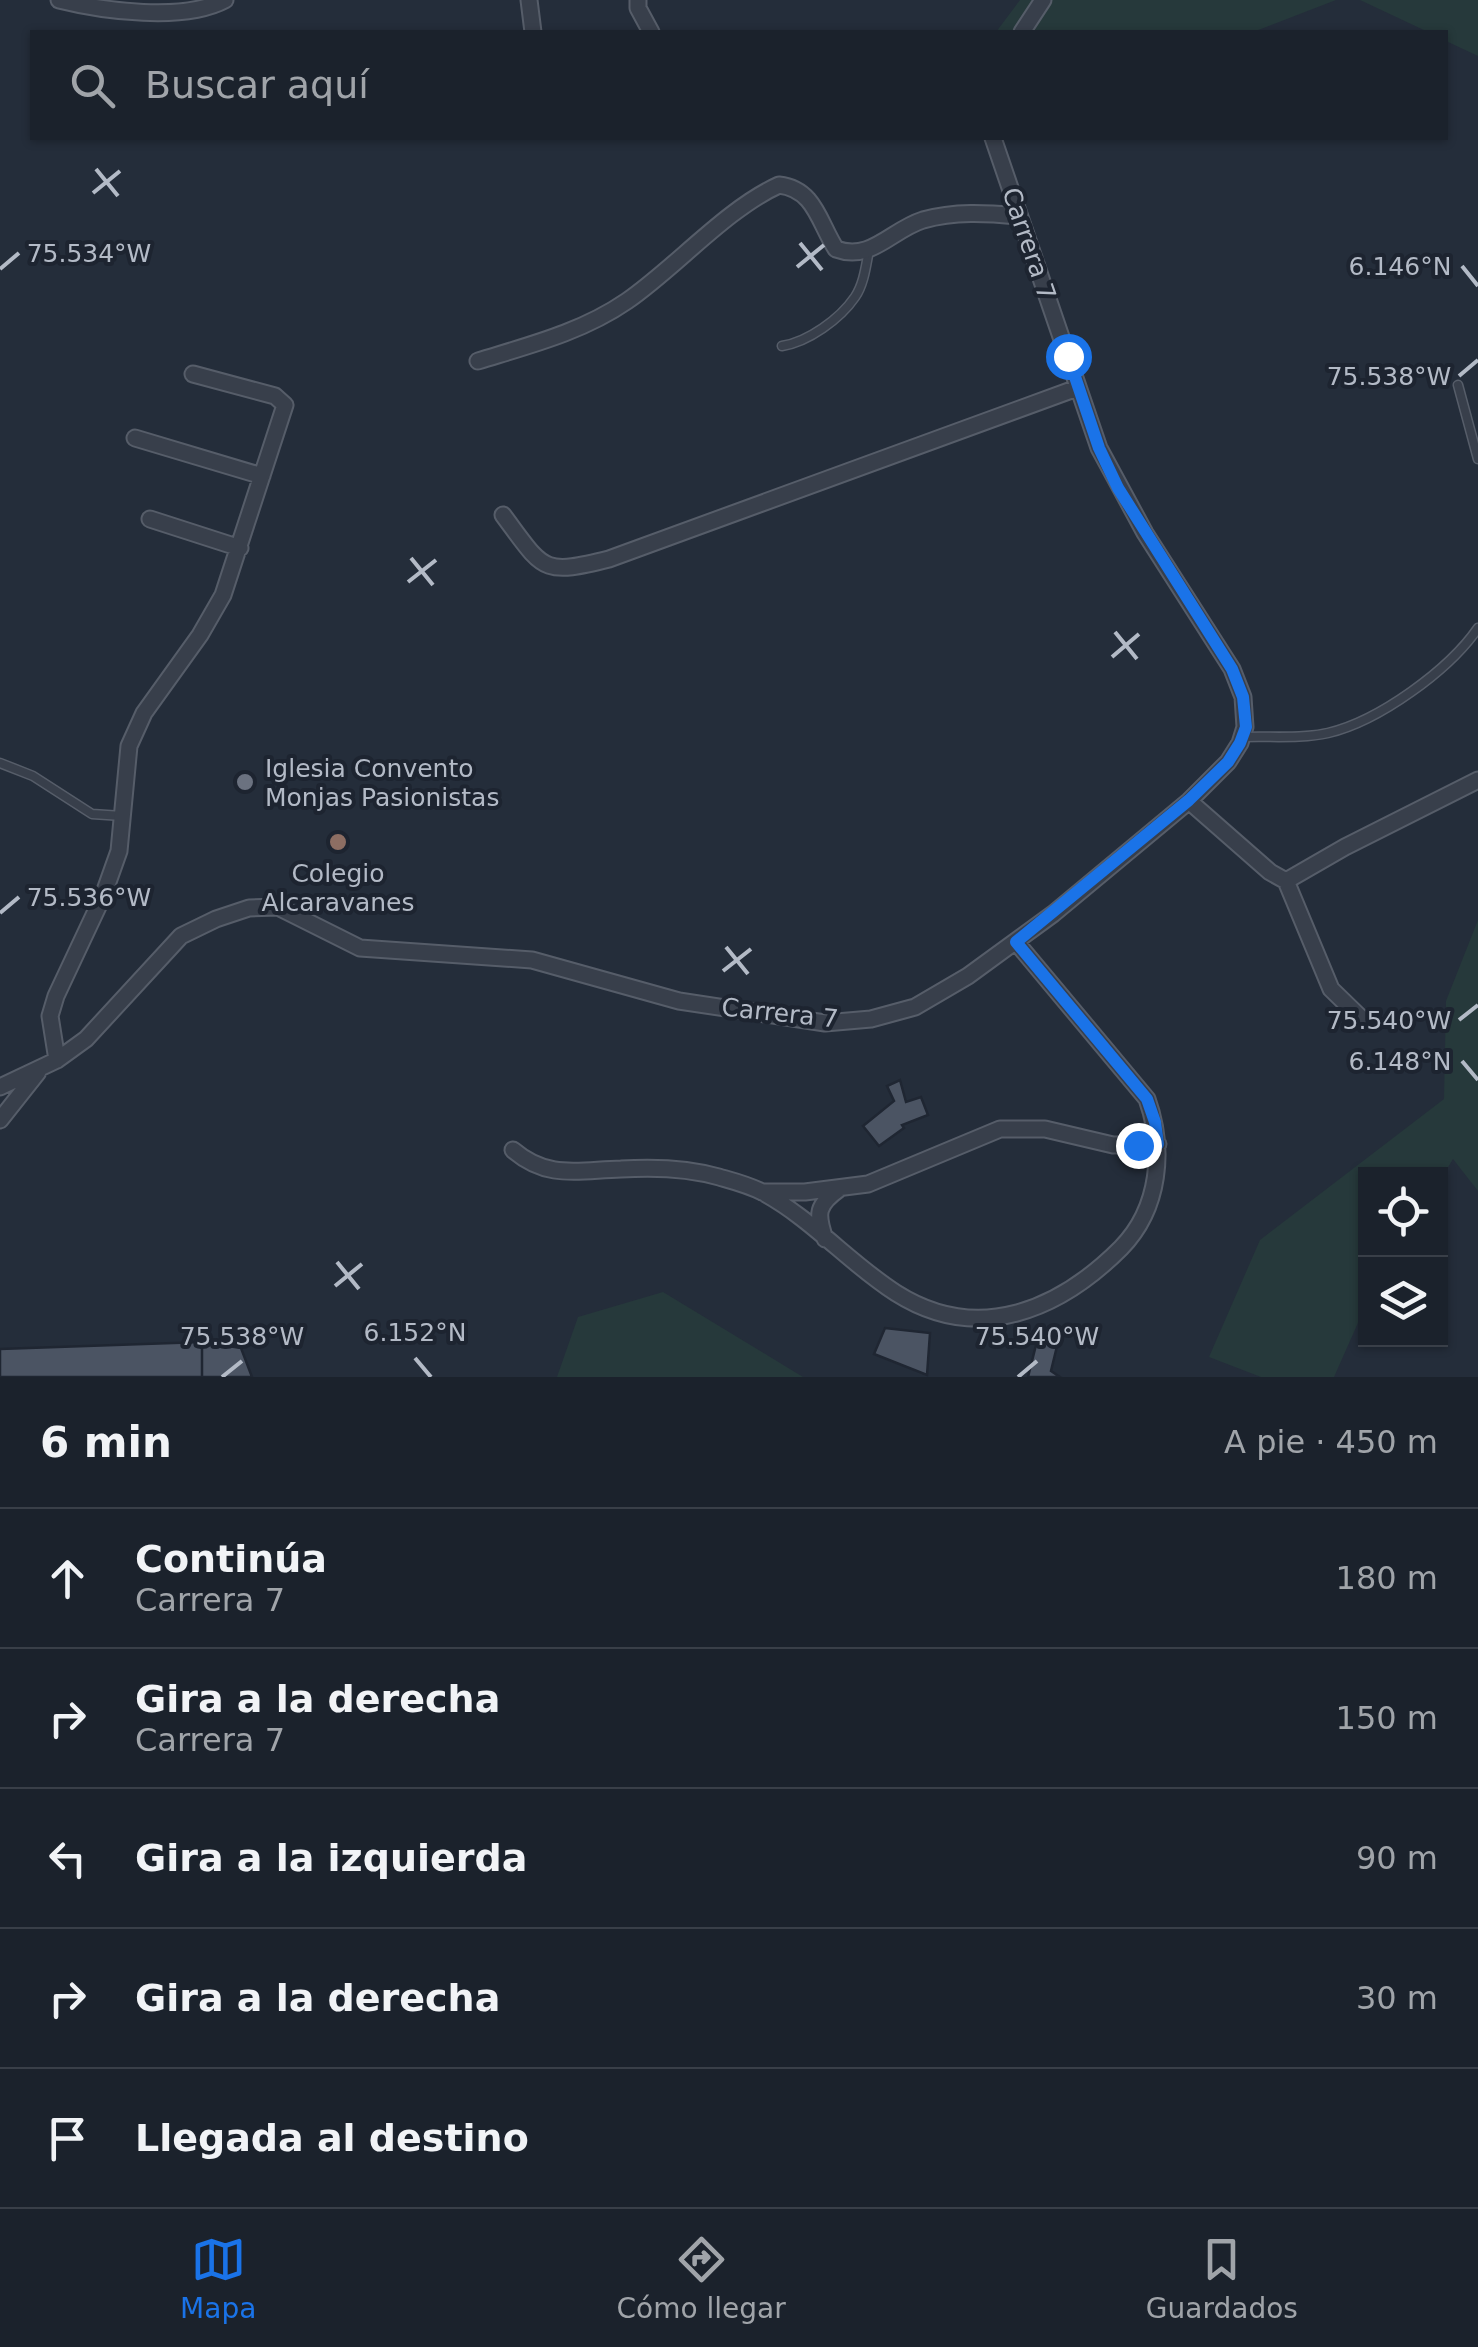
<!DOCTYPE html>
<html lang="es">
<head>
<meta charset="utf-8">
<style>
  body { margin:0; font-family:"DejaVu Sans",sans-serif; background:#282f38; color:#f1f3f6 }
  .controls { position:absolute; right:30px; bottom:30px; display:grid; overflow:hidden; border-radius:0px; box-shadow:0 2px 8px #0004 }
  .controls button { width:90px; height:90px; display:grid; place-items:center; padding:0; border:0; border-bottom:2px solid #393f48; background:#1b222c; color:#f1f3f6; font:50px sans-serif }
  .stop { position:absolute; width:30px; height:30px; margin:-22px; border:8px solid #1a73e8; border-radius:50%; background:#fff }
  .stop.end { background:#1a73e8; border-color:#fff; box-shadow:0 2px 10px #0008 }
  .list { margin:0; padding:0; list-style:none }
  h2 { display:flex; justify-content:space-between; align-items:center; height:130px; margin:0; padding:0 40px; font-size:42px }
  h2 small { font-size:32px; font-weight:400; color:#a0a4a9 }
  .list li { display:grid; grid-template-columns:65px 1fr auto; gap:30px; align-items:center; box-sizing:border-box; height:140px; padding:0 40px; border-top:2px solid #393f48 }
  .list b { display:block; font-size:38px; white-space:nowrap }
  .list p { margin:0; font-size:32px; white-space:nowrap; color:#a0a4a9 }
  .list em { font-size:32px; font-style:normal; color:#a0a4a9 }
  .icon { flex:none; width:55px; height:55px; fill:none; stroke:currentColor; stroke-width:2; stroke-linecap:round; stroke-linejoin:round }
  .map { position:relative; flex:none; width:1478px; height:1377px; overflow:hidden }
  .search { position:absolute; background:#1b222c; box-shadow:0 2px 8px #0004; left:30px; right:30px; top:30px; height:110px; display:flex; align-items:center; gap:25px; box-sizing:border-box; padding:0 35px; border-radius:0px; color:#a0a4a9; font-size:38px }
  .sheet { height:830px; background:#1b222c }
  nav { display:flex; justify-content:space-around; align-items:center; box-sizing:border-box; height:140px; border-top:2px solid #393f48; background:#1b222c; font-size:28px; color:#a0a4a9 }
  nav a { display:grid; justify-items:center; gap:5px }
  nav .on { color:#1a73e8 }
  .map>svg:first-child { display:block }
  .green { fill:#26393b }
  .building { fill:#4b5463; stroke:#1f2632; stroke-width:2.5 }
  .lines { fill:none; stroke-linecap:round; stroke-linejoin:round }
  .service-casing { stroke:#565d69; stroke-width:11 }
  .minor-casing { stroke:#565d69; stroke-width:19 }
  .service { stroke:#383f4b; stroke-width:8 }
  .minor { stroke:#383f4b; stroke-width:15 }
  .route { stroke:#1a73e8; stroke-width:12 }
  .ticks { fill:none; stroke:#b3bac6; stroke-width:4 }
  .worship-dot { fill:#6b7280; stroke:#1d2430; stroke-width:4 }
  .education-dot { fill:#8d6e63; stroke:#1d2430; stroke-width:4 }
  .labels { text-anchor:middle; dominant-baseline:central; stroke-width:8; stroke-linejoin:round; paint-order:stroke }
  .street-label { font-size:25px; fill:#b3bac6; stroke:#1d2430 }
  .poi-label { font-size:25px; fill:#b3bac6; stroke:#1d2430; text-anchor:start }
  .ticks-label { font-size:25px; text-anchor:middle; fill:#b3bac6; stroke:#1d2430; stroke-width:8; stroke-linejoin:round; paint-order:stroke }
</style>
</head>
<body>
<div class="map">
<svg width="1478" height="1377" viewBox="0 0 1478 1377">
  <rect width="100%" height="100%" fill="#242d3a"/>
  <path class="green" d="M1020,0H1336L1253,32H996Z
    M1360,0H1478V56L1446,41V32H1428Z
    M1478,920V1191L1453,1159L1441,1179L1440,1174H1366L1365,1307L1334,1377H1261L1209,1357L1260,1240L1444,1099L1446,1001Z
    M663,1292L803,1377H557L578,1317Z"/>
  <path class="building" d="M900,1080L906,1102L921,1097L928,1115L902,1125L904,1128L879,1146L863,1126L894,1101L887,1086Z
    M885,1328L930,1333L927,1375L874,1354Z
    M1039,1333L1059,1338L1051,1371L1060,1377H1028Z
    M202,1342L241,1348L252,1377H202Z
    M202,1342V1377H0V1349Z"/>
  <g class="lines">
    <defs>
      <path id="service" d="M782,346C808,342 840,319 855,297C864,284 866,265 869,250
        M1458,385L1478,459
        M1243,737C1270,736 1302,739 1328,733C1379,721 1449,670 1478,628
        M0,763L33,776L92,814L122,816"/>
      <path id="minor" d="M59,0C103,11 184,22 225,0
        M529,0L533,32
        M638,0V8L651,32
        M1022,32L1043,0
        M478,361C530,345 582,332 627,301C675,268 726,209 779,185C815,189 819,223 836,249C871,262 891,230 923,220C955,211 986,213 1019,216
        M135,438L262,476
        M503,515C544,570 541,576 609,559L1077,388
        M150,519L240,548
        M1189,801L1270,872L1286,881L1331,989L1365,1022
        M1286,881L1345,847L1478,780
        M57,1060L50,1016L56,996L103,896L119,851L129,746L144,713L200,635L223,595L285,405L275,396L193,374
        M0,1087L57,1060L86,1039L181,936L216,919L249,908L278,907L360,948L532,960L679,1001L825,1023L871,1019L915,1007L968,976L1053,914L1189,801L1228,762L1240,743L1245,727L1243,697L1232,669L1145,533L1099,448L993,138
        M0,1120L38,1072
        M513,1150C548,1180 579,1170 621,1169C653,1167 688,1168 719,1177C733,1181 749,1185 762,1192C811,1218 849,1263 896,1293C978,1345 1059,1310 1121,1248C1160,1208 1165,1149 1147,1099L1016,942
        M762,1192H805L868,1184L1000,1129H1045L1113,1145L1158,1144
        M825,1239C816,1213 817,1205 839,1189"/>
    </defs>
    <use href="#service" class="service-casing"/>
    <use href="#minor" class="minor-casing"/>
    <use href="#service" class="service"/>
    <use href="#minor" class="minor"/>
  </g>
  <g class="lines">
    <path class="route" d="M1068,356L1099,448L1118,488L1232,669L1243,697L1246,727L1240,743L1228,762L1189,800L1016,942L1147,1099L1155,1122L1158,1144L1138,1145"/>
  </g>
  <path class="ticks" d="M96,169L118,196M93,193L120,171M800,243L822,270M1462,266L1478,286M797,267L824,245M0,269L19,253M1459,376L1478,360M411,558L433,585M408,582L436,560M1115,632L1137,659M1112,657L1139,634M0,913L19,897M726,947L748,974M723,971L751,949M1459,1020L1478,1005M1462,1061L1478,1080M337,1262L359,1289M335,1286L362,1264M415,1358L431,1377M222,1377L242,1361M1018,1377L1037,1361"/>
  <circle class="worship-dot" cx="245" cy="782" r="10"/>
  <circle class="education-dot" cx="338" cy="842" r="10"/>
  <g class="labels">
    <g class="street-label">
      <text transform="translate(1029 244) rotate(71)">Carrera 7</text>
      <text transform="translate(780 1013) rotate(6)">Carrera 7</text>
    </g>
    <g class="poi-label">
      <text x="265" y="768">Iglesia Convento<tspan x="265" dy="29">Monjas Pasionistas</tspan></text>
      <text x="338" y="873" text-anchor="middle">Colegio<tspan x="338" dy="29">Alcaravanes</tspan></text>
    </g>
  </g>
  <g class="ticks-label">
    <text x="89" y="262">75.534°W</text>
    <text x="1400" y="275">6.146°N</text>
    <text x="1389" y="385">75.538°W</text>
    <text x="89" y="906">75.536°W</text>
    <text x="1389" y="1029">75.540°W</text>
    <text x="1400" y="1070">6.148°N</text>
    <text x="415" y="1341">6.152°N</text>
    <text x="242" y="1345">75.538°W</text>
    <text x="1037" y="1345">75.540°W</text>
  </g>
</svg>
<div class="controls">
<button><svg class="icon" aria-label="locate" viewBox="0 0 24 24"><circle cx="12" cy="12" r="6"/><path d="M12 2v4M12 18v4M2 12h4M18 12h4"/></svg></button>
<button><svg class="icon" aria-label="layers" viewBox="0 0 24 24"><path d="M12 4l9 5-9 5-9-5zM3 14l9 5 9-5"/></svg></button>
</div>
<div class="stop" style="left:1068px;top:356px"></div>
<div class="stop end" style="left:1138px;top:1145px"></div>
<div class="search"><svg class="icon" aria-label="search" viewBox="0 0 24 24"><circle cx="10" cy="10" r="6"/><path d="M15 15l6 6"/></svg>Buscar aquí</div>
</div>
<section class="sheet">
<h2>6 min<small>A pie · 450 m</small></h2>
<ul class="list">
<li><svg class="icon" aria-label="ahead" viewBox="0 0 24 24"><path d="M12 20V5M6 11l6-6 6 6"/></svg><div><b>Continúa</b><p>Carrera 7</p></div><em>180 m</em></li>
<li><svg class="icon" aria-label="right" viewBox="0 0 24 24"><path d="M7 20v-9h11M14 6l5 5-5 5"/></svg><div><b>Gira a la derecha</b><p>Carrera 7</p></div><em>150 m</em></li>
<li><svg class="icon" aria-label="left" viewBox="0 0 24 24"><path d="M17 20v-9H6M10 6l-5 5 5 5"/></svg><div><b>Gira a la izquierda</b></div><em>90 m</em></li>
<li><svg class="icon" aria-label="right" viewBox="0 0 24 24"><path d="M7 20v-9h11M14 6l5 5-5 5"/></svg><div><b>Gira a la derecha</b></div><em>30 m</em></li>
<li><svg class="icon" aria-label="arrive" viewBox="0 0 24 24"><path d="M6 21V4h12l-3 4 3 4H6"/></svg><div><b>Llegada al destino</b></div></li>
</ul>
</section>
<nav>
<a class="on"><svg class="icon" aria-label="map" viewBox="0 0 24 24"><path d="M3 6l6-2 6 2 6-2v14l-6 2-6-2-6 2zM9 4v14M15 6v14"/></svg>Mapa</a>
<a><svg class="icon" aria-label="directions" viewBox="0 0 24 24"><path d="M12 3l9 9-9 9-9-9zM9 14v-3h6M13 9l2 2-2 2"/></svg>Cómo llegar</a>
<a><svg class="icon" aria-label="saved" viewBox="0 0 24 24"><path d="M7 4h10v16l-5-4-5 4z"/></svg>Guardados</a>
</nav>
</body>
</html>
